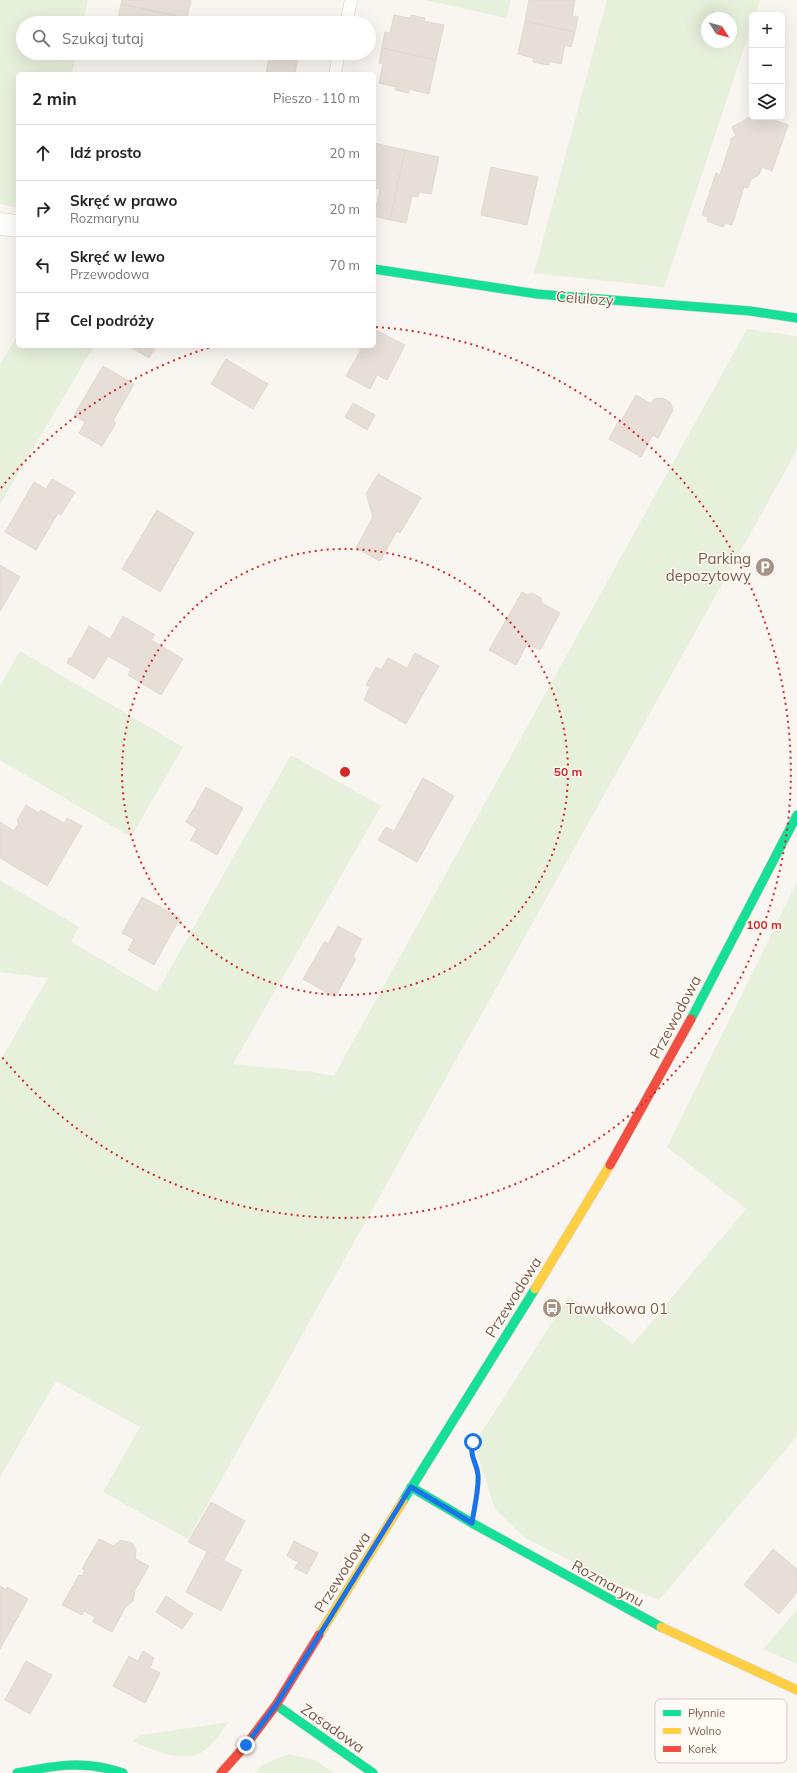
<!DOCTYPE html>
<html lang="pl">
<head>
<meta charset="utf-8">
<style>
  body { margin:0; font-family:Mulish,sans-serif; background:#f6f6f6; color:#222 }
  .controls { position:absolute; right:12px; top:12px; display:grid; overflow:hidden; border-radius:6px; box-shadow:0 4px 16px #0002 }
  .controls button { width:36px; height:36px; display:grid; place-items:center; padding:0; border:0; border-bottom:1px solid #e0e0e0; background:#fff; color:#222; font:20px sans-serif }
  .compass { position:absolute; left:701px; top:12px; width:36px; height:36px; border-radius:50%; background:#fff; box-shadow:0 4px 16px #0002; rotate:126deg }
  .stop { position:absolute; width:12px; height:12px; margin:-9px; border:3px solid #1a73e8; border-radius:50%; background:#fff }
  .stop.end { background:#1a73e8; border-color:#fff; box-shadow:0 1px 4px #0008 }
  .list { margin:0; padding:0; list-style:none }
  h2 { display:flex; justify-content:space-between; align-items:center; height:52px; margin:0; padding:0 16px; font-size:17px }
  h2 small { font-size:13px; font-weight:400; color:#767676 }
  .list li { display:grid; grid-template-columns:26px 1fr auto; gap:12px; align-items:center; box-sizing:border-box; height:56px; padding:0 16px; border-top:1px solid #e0e0e0 }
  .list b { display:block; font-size:15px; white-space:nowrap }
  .list p { margin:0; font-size:13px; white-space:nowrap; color:#767676 }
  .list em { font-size:13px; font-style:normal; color:#767676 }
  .icon { flex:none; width:22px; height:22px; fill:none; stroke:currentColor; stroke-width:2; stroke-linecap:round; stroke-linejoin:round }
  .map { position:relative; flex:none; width:797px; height:1773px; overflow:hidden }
  .search { position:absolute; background:#fff; box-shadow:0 4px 16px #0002; left:16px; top:16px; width:360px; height:44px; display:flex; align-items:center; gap:10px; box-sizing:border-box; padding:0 14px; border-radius:22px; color:#767676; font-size:15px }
  .panel { position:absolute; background:#fff; box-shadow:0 4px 16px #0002; left:16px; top:72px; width:360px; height:276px; border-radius:6px }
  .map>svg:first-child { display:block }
  .green { fill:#e7f0db; fill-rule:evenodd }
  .building { fill:#e6ded7; stroke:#e2d8d2 }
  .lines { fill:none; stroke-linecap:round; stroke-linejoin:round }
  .lane-casing { stroke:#d7d1cb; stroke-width:13 }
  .street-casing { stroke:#d7d1cb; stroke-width:23 }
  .fast-casing { stroke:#d9d2cb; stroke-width:10 }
  .slow-casing { stroke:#d9d2cb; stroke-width:10 }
  .jam-casing { stroke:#d9d2cb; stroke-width:10 }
  .path { stroke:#dcd5d0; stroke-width:2.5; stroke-dasharray:1 3; stroke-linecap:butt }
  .lane { stroke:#fefefd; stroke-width:12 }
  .street { stroke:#fefefd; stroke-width:22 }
  .fast { stroke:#16e098; stroke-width:9 }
  .slow { stroke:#ffcf43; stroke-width:9 }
  .jam { stroke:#f24e42; stroke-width:9 }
  .route { stroke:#1a73e8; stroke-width:5 }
  .ring { fill:none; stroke:#d62828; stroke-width:2; stroke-dasharray:2 4 }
  .labels { text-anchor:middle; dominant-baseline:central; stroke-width:3; stroke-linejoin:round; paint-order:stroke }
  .street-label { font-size:15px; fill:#7a5c4d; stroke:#fffaf3 }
  .poi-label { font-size:15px; fill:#7a5c4d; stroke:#fffaf3; text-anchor:end }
  .key { fill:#fffaf3; stroke:#d7cbc1; stroke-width:1 }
  .key-label { font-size:11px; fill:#7a5c4d }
  .centre { fill:#d62828; stroke:#fffaf3; stroke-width:2 }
  .ring-label { font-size:12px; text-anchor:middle; font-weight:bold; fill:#d62828; stroke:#fffaf3; stroke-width:3; stroke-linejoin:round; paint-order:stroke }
</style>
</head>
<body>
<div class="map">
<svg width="797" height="1773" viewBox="0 0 797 1773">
  <rect width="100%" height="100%" fill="#f9f5f0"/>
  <path class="green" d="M0,0H88L83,23H23V53H76L72,74H18V208L0,204Z
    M425,0H511L506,18Z
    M607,0H760L755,15H752V24L664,287L534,273ZM707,18H731V42H707Z
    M747,329L797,336V450L188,1539L103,1492L140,1427L56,1381L0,1477V1061L48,978L0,972V880L79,927L71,942L157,992L291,755L381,806L233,1064L314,1072L334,1076Z
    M18,334V346H94L0,504V364Z
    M20,651L183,747L131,837L0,760V686Z
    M797,882V1436L659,1600L609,1580L525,1538L495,1509L474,1444L569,1296L633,1344L746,1209L667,1147Z
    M797,1610V1664L763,1649Z
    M229,1722C220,1733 211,1748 199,1754C178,1763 152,1749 132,1741L142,1735Z
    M289,1754L315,1760L333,1773H255L262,1765Z"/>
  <path class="building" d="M122,0H187L191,1L187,18L121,4Z
    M529,0H575L572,16L578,17L575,32L525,21Z
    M121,4L187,18L186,23H117Z
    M394,15L410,18L411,15L425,18L424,21L444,25L436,60L382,48L385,32L390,33Z
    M525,21L575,32L571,47L565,45L561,64L549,61V65L533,62L534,58L518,54Z
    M382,48L436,60L429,94L409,89V93L395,90V87L379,83L383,64L379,63Z
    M270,53H299L295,74H266Z
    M752,116L772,117L774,120L788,125L772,171L762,167L759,175L751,179L748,188L744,187L732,225L725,223L723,227L707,221L708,217L702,215L716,173L720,175L731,141L730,139L736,136L732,127Z
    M374,143L405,150L390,220L374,216L380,189L374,188Z
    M405,150L439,157L431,194L419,192L418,197L412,196L406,223L390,220Z
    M491,167L538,177L527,225L481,215Z
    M374,329L405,345L387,380L377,375L370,389L346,376L363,346H374Z
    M129,346H156L149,358Z
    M226,359L268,384L253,409L211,384Z
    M103,366L134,384L113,421L116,423L102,446L79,433L85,422L74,415Z
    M636,395L651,404L654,399L662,398L670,402L673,410L658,438L653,435L641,457L609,439L618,422L620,423Z
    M353,403L375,415L367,430L345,417Z
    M378,474L421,498L400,533L397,531L380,561L356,548L373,517L366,494Z
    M52,479L75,492L61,515L58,513L36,550L5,532L34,482L46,489Z
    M157,510L194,533L160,592L122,569Z
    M0,565L20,577L0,611Z
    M522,592L527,595L532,593L541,598L542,603L560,613L540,650L527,644L516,665L489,650Z
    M123,616L155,635L151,640L183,659L161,695L128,675L131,669L108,656L94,679L67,663L69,658L71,659L89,626L110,639Z
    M415,653L439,666L406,724L364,700L370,687L366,685L376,667L381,670L388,658L407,668Z
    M423,778L454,796L417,862L378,840L386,827L394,831Z
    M206,787L243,808L217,855L191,840L197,829L186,822Z
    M26,805L39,813L41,810L64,823L67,818L82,826L47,886L0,858V822L14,831L19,822L17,821Z
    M142,897L180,918L154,965L128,950L134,939L122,933Z
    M338,926L362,939L353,957L356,959L335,997L303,979L325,941L328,944Z
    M211,1502L245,1521L224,1560L188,1542Z
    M99,1539L113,1546L121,1540L132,1543L136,1550L135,1559L149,1566L135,1590L133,1601L125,1608L112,1632L93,1622L95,1617L84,1611L82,1615L62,1605L79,1575L82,1576L85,1570L82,1569Z
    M294,1541L318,1553L307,1574L295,1568L298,1562L287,1556Z
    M773,1549L797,1569V1592L779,1614L744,1585Z
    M207,1552L242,1570L221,1611L186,1592Z
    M0,1586L6,1590L7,1587L28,1599L0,1649Z
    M166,1596L193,1614L182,1629L156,1612Z
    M143,1651L154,1658L150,1668L160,1673L145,1703L113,1686L129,1656L138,1661Z
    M26,1661L52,1675L30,1714L5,1700Z"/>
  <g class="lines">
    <defs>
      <path id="lane" d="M346,23L351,0
        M335,74L339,53"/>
      <path id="street" d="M0,224L18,226"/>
      <path id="fast" d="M374,269L537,294L750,311L797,318
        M691,1019L797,815
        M411,1487L472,1523L661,1627
        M403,1501L535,1289
        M276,1705L373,1773
        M17,1773C56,1765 85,1760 123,1773"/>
      <path id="slow" d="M535,1289L610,1165
        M661,1627L797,1690
        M319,1635L403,1501"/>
      <path id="jam" d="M610,1165L691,1019
        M221,1773L246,1745L276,1705L319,1635"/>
    </defs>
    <use href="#lane" class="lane-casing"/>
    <use href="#street" class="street-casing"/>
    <use href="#fast" class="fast-casing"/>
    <use href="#slow" class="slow-casing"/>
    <use href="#jam" class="jam-casing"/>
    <path class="path" d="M473,1442L471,1455L478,1475L476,1495"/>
    <use href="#lane" class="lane"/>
    <use href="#street" class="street"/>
    <use href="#fast" class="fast"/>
    <use href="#slow" class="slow"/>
    <use href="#jam" class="jam"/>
  </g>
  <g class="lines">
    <path class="route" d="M246,1745L276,1705L411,1487L472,1523C474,1508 479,1491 478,1475C477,1462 469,1458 473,1442"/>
  </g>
  <g class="ring">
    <circle cx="345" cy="772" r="223"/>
    <path d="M1 488A446 446 0 0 1 211 347M376 327A446 446 0 1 1 1 1056"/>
  </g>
  <defs>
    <symbol id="parking-disc" viewBox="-11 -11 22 22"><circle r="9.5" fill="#a69286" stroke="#fffaf3"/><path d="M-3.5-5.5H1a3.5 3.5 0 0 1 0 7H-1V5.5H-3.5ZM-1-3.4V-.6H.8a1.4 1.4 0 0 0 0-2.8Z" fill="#fff"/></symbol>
    <symbol id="bus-disc" viewBox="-11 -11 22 22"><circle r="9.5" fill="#a69286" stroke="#fffaf3"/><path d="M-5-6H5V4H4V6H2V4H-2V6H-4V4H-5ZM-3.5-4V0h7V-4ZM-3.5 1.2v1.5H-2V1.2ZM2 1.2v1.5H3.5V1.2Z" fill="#fff"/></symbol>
  </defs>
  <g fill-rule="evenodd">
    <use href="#parking-disc" x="754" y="556" width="22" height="22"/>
    <use href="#bus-disc" x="541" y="1297" width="22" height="22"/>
  </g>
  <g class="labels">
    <g class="street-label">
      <text transform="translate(585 298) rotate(4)">Celulozy</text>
      <text transform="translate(675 1017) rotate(-62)">Przewodowa</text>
      <text transform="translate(513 1297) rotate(-58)">Przewodowa</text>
      <text transform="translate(342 1572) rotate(-58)">Przewodowa</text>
      <text transform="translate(608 1583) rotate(29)">Rozmarynu</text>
      <text transform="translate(333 1728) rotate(35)">Zasadowa</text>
    </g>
    <g class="poi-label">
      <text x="751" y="558">Parking<tspan x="751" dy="17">depozytowy</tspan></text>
      <text x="566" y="1308" text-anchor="start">Tawułkowa 01</text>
    </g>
  </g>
  <rect x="655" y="1699" width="132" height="64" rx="6" class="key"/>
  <rect x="663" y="1710" width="18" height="6" fill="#16e098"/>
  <rect x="663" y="1728" width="18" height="6" fill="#ffcf43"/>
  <rect x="663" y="1746" width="18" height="6" fill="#f24e42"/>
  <g class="key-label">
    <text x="688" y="1717">Płynnie</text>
    <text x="688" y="1735">Wolno</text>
    <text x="688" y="1753">Korek</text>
  </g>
  <circle cx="345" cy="772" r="6" class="centre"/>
  <g class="ring-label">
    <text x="568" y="776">50 m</text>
    <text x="764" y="929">100 m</text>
  </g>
</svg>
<div class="controls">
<button>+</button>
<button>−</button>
<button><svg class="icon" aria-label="layers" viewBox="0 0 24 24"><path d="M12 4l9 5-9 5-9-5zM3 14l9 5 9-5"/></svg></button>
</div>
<svg class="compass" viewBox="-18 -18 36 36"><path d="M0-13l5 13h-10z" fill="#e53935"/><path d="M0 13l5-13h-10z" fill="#767676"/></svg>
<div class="stop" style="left:473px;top:1442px"></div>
<div class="stop end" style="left:246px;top:1745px"></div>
<div class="search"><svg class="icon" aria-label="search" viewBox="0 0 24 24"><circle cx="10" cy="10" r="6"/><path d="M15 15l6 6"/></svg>Szukaj tutaj</div>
<section class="panel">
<h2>2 min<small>Pieszo · 110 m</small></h2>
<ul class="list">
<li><svg class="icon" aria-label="ahead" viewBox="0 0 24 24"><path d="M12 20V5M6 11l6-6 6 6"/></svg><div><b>Idź prosto</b></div><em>20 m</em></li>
<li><svg class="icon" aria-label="right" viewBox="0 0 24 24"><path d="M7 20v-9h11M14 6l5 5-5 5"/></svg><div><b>Skręć w prawo</b><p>Rozmarynu</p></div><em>20 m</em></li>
<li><svg class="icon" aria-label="left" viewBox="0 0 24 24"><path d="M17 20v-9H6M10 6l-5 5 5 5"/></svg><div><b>Skręć w lewo</b><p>Przewodowa</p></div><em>70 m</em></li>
<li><svg class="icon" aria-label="arrive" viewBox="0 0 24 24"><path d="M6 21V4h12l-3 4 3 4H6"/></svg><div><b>Cel podróży</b></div></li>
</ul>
</section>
</div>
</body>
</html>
